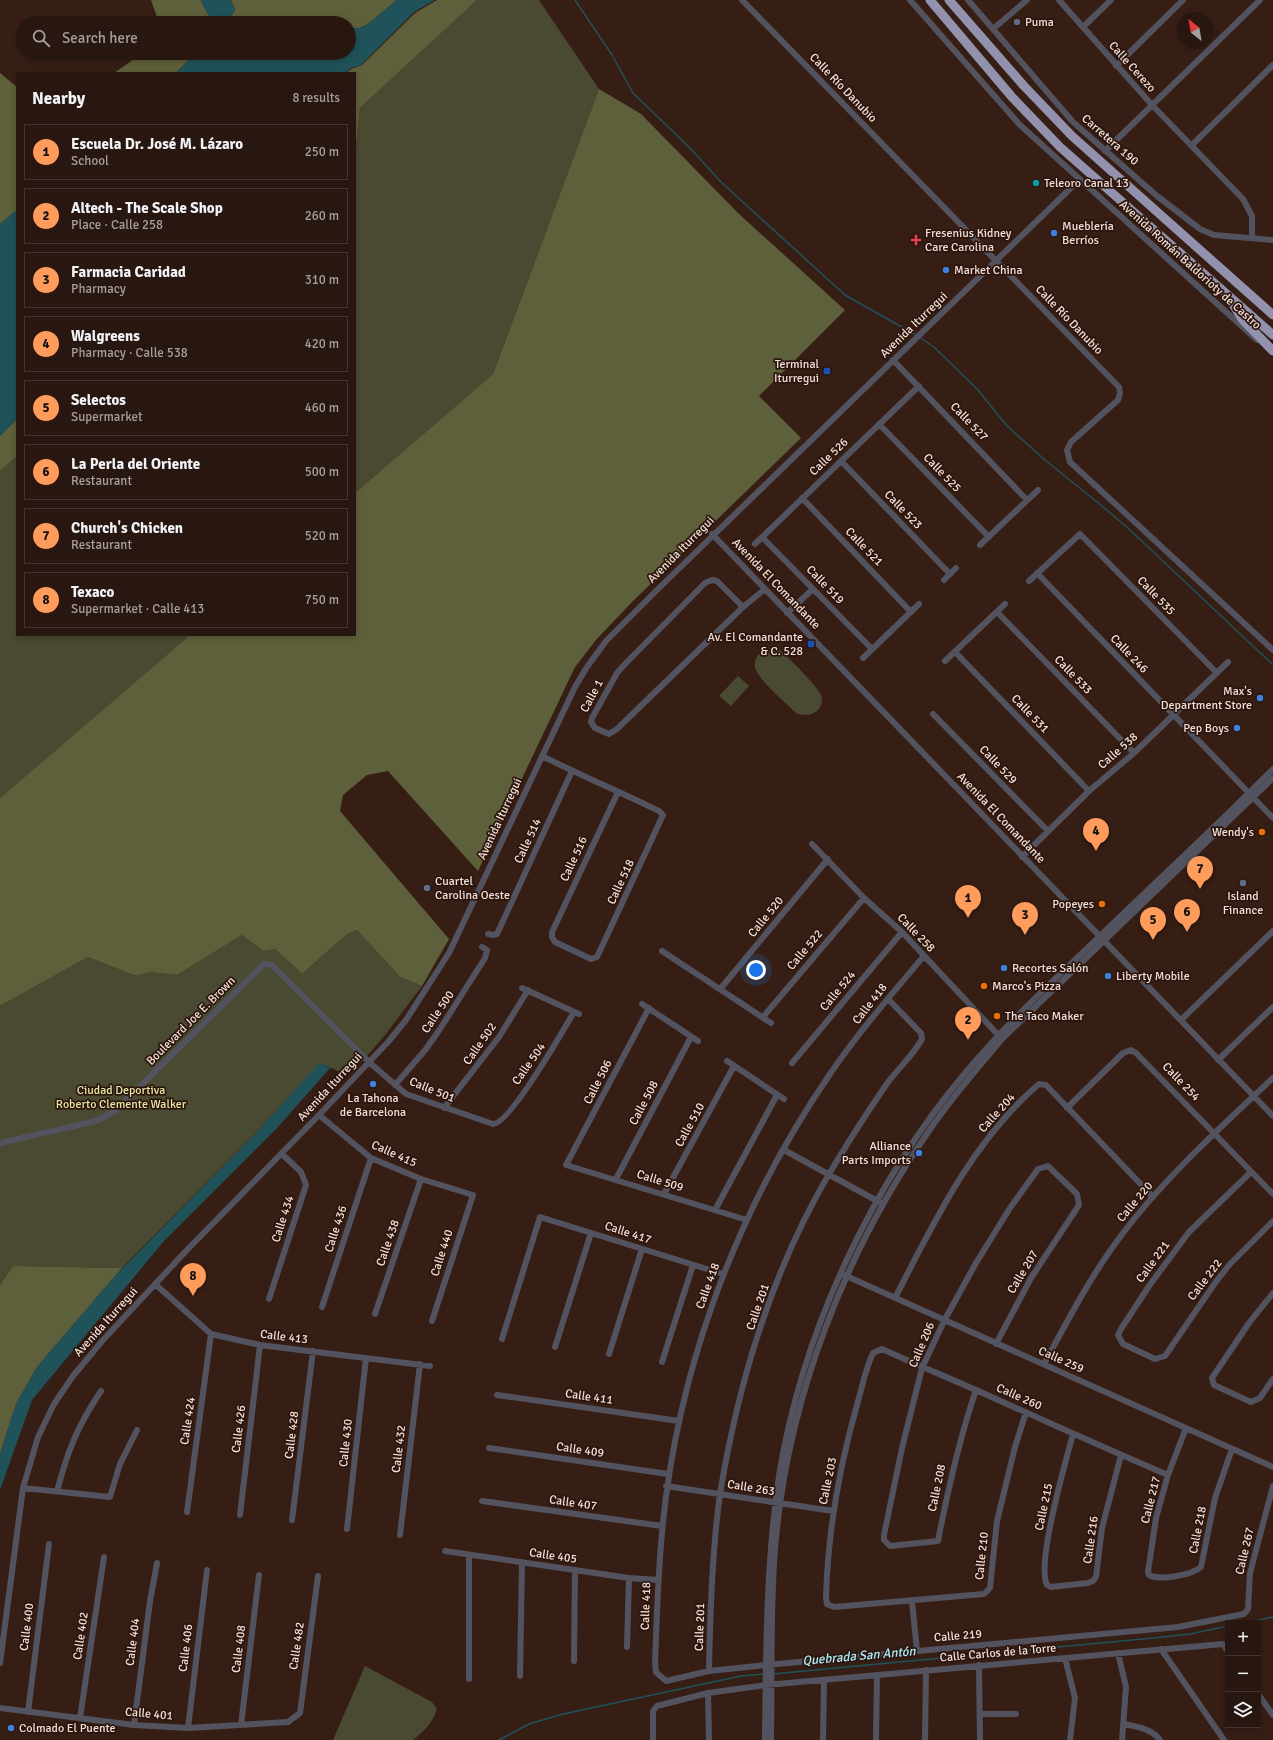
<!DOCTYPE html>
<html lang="en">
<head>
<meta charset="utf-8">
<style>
  body { margin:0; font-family:Signika,sans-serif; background:#301f19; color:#f1f3f6 }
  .controls { position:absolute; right:12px; bottom:12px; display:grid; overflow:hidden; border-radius:0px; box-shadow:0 2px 6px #0003 }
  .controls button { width:36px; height:36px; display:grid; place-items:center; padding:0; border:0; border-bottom:1px solid #443530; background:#281610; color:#f1f3f6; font:20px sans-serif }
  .compass { position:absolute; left:1177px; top:12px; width:36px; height:36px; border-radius:50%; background:#281610; box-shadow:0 2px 6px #0003; rotate:329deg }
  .you { position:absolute; left:756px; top:970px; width:14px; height:14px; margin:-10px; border:3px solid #fff; border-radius:50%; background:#1a73e8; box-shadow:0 0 0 6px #1a73e833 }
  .badge { display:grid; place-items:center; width:26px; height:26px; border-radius:50%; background:#ff9b5b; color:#111; font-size:13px; font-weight:700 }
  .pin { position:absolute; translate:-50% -33px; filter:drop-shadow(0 1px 2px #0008) }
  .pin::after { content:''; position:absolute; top:21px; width:14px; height:12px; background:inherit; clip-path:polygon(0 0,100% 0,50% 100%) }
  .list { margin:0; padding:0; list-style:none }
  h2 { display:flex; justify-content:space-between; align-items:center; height:52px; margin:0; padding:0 16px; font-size:17px }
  h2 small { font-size:13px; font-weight:400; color:#a59f9f }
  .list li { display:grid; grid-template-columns:26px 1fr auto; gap:12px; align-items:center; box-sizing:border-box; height:56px; margin:0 8px 8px; padding:0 8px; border:1px solid #443530; border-radius:0px }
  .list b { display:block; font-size:15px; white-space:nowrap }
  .list p { margin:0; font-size:13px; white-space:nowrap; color:#a59f9f }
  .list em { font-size:13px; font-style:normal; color:#a59f9f }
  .icon { flex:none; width:22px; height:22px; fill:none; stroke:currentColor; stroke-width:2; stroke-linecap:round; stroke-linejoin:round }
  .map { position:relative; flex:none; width:1273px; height:1740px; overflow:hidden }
  .search { position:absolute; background:#281610; box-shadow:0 2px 6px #0003; left:16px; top:16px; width:340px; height:44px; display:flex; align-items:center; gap:10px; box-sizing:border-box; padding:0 14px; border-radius:22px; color:#a59f9f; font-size:15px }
  .panel { position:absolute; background:#281610; box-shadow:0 2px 6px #0003; left:16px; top:72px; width:340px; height:564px; border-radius:0px }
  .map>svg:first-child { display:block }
  .green { fill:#494a31 }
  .forest { fill:#5e603b }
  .water { fill:#20525a }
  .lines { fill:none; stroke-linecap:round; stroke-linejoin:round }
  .stream { stroke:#20525a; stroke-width:1.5 }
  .minor { stroke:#53535f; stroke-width:6 }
  .highway { stroke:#9292ae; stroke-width:9 }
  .service-dot { fill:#5c6f8a; stroke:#2c150c; stroke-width:1.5 }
  .culture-dot { fill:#0f9aa8; stroke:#2c150c; stroke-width:1.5 }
  .shop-dot { fill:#3f7fe0; stroke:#2c150c; stroke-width:1.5 }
  .health-dot { fill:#e0444e; stroke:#2c150c; stroke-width:1.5 }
  .transit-dot { fill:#1a4fb4; stroke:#2c150c; stroke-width:1.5 }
  .food-dot { fill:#e8710a; stroke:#2c150c; stroke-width:1.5 }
  .labels { text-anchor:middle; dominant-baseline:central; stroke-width:3.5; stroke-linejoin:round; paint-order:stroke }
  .poi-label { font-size:12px; fill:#f0dfd8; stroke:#2c150c; text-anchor:start }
  .street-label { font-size:12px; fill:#f0dfd8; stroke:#2c150c }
  .park-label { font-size:12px; fill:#e5e9a7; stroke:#2c150c }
  .water-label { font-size:13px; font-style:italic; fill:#aceffa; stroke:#2c150c }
</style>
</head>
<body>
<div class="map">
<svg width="1273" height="1740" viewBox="0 0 1273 1740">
  <rect width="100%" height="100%" fill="#361e15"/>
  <path class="green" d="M477,0H539L599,89L493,374L355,493V157L360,108Z
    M17,456V635H190L0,798V471Z
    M772,648C775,649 778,649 781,651C787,656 819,688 821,695C826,711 809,719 796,713C785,702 765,686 757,672C750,660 760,650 772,648Z
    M738,676L749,686L731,706L719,696Z
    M357,930L400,977L422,986L386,1034L367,1056L347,1075L320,1063L261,1128L122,1268L13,1266L0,1285V1006L88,957L136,976L150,972L177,975L242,935L263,951L275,949L302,974L347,934Z
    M365,1666L432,1702L437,1709C433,1723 424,1731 413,1740H333Z"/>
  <path class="forest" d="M151,0H201L206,11L215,23H159Z
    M231,0H397C389,6 369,25 362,27C358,29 353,28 349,28V23H226L235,10Z
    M437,0H477L360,108L355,157V73H346L351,69L362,65L415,13Z
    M151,53H195L176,73H114L140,55Z
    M0,73L17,87V210L0,224Z
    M599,89L641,114L739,214L845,310L759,396L801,438L631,603L596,640L575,667L478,871L388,771L367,775L343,795L340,811L449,939L422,986L400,977L357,930L347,934L302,974L275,949L263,951L242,935L177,975L150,972L136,976L88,957L0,1006V798L190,635H355V493L493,374Z
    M17,419V456L0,471V436Z
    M13,1266L122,1268L37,1367L16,1404L0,1454V1285Z"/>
  <path class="water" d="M201,0H231L235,10L226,23H215L206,11Z
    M397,0H435L414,12L361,65L351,68L345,73H176L195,53H349V28C353,28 358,29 362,27C369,25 389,6 397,0Z
    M17,210V419L0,436V224Z
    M320,1062L330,1068L278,1127L164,1241L32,1400L0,1490V1454L16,1404L37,1367L115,1276L261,1128Z"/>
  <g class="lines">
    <path class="stream" d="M575,0L612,55L633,93L691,149L721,182L845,295L916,335
      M919,337L934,347L978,390L1007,426L1045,460L1102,506L1129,529L1272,664
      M1244,1623L1273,1617
      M773,1674L1153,1638L1190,1634L1228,1626
      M499,1740L529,1724L563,1714L741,1676L765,1674"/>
    <path class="minor" d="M742,0L1119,387L1120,393L1118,400L1071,442L1067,450L1070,462L1273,650
      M910,0L1019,124L1257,340
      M968,0L1073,122L1157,196L1200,229L1214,235L1273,240
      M1059,0L1152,105L1243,199L1252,216V238
      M1083,27L1111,0
      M993,29L1027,0
      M1116,66L1183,0
      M1192,145L1273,65
      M1105,151L1260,0
      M893,360L1027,500
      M879,424L989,537
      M841,461L950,574
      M802,498L911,612
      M712,534L1273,1116
      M762,537L872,649
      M755,544L919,386
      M980,545L1038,490
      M1037,573L1273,818
      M712,580L717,581L743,607L617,729L609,734L595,728L591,722L592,718L617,673L625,664L705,583Z
      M944,580L956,568
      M1029,581L1080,534L1217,673
      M743,607L765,589
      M997,612L1134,753
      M787,613L813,589
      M955,652L1089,791
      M863,658L919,604
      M945,661L1005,604
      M933,714L1048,831
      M542,756C580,775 620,792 659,811L663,815L597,957L591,959L555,942L552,937V932L618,792
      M812,844L864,898L902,932L1001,1038
      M1022,857L1089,791L1134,753L1228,662
      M488,934L493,935L497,934L572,771
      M662,951L771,1023
      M923,957C891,995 858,1033 830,1074C732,1217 671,1385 660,1558C658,1585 657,1611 656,1637C656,1649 654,1661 656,1672L666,1681L709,1671L766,1665L1178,1627L1244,1614L1248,1609L1250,1573L1273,1486
      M522,988L579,1014
      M721,988L828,859
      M642,1004L698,1041
      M649,1008L566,1165L747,1220
      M763,1017L864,898
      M1181,1020L1273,931
      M1218,1060L1273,1007
      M727,1061L784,1099
      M792,1063L902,932
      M395,1085L426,1049L440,1029L485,958L487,950L482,947
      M444,1108L499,1037L528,990
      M1067,1108L1123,1053L1131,1050L1136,1053L1273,1194
      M319,1115L371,1158L421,1179L473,1195L432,1321
      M0,1143L96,1121L115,1111L264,964L272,965L369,1062L406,1094L493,1124C510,1124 564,1029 574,1012
      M784,1150L881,1203
      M1251,1172L1189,1232L1149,1286L1121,1329L1118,1335L1123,1344L1155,1359L1165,1356L1215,1283L1230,1264L1273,1221
      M616,1179L691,1037
      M664,1194L734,1066
      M715,1210L777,1095
      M844,1275L1273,1467
      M155,1284L211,1334L260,1345L430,1366
      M1273,1293L1249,1323L1212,1378L1214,1385L1251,1402L1260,1398L1273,1379
      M895,1298C934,1222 973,1140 1039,1084L1046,1085L1153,1197
      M269,1299L306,1185L301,1172L282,1154
      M322,1307L371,1158
      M375,1314L421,1179
      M502,1339L540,1217L723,1274
      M555,1347L591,1233
      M609,1354L642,1249
      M662,1362L693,1265
      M1044,1364C1068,1320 1090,1277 1120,1237C1164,1178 1220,1128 1273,1078
      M976,1390C959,1440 948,1489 938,1541L890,1546L884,1540V1535L902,1448L922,1368L944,1321L976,1263L1010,1208L1038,1169L1048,1166L1077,1194L1079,1205L1031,1278L996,1344
      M497,1395L679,1421
      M1026,1412L1015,1447L997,1521L990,1588L984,1594L834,1607L827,1604L826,1597C828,1532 839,1468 857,1405C862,1388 865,1370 873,1353L882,1349C924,1368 966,1385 1007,1404C1061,1428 1114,1452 1168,1475
      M1186,1428L1168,1475L1156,1518L1148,1572L1149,1575C1160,1581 1192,1575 1201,1567L1215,1498L1232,1449
      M1073,1434C1066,1461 1036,1563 1047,1585L1051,1587L1088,1583L1093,1581L1096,1577L1102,1528L1121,1455
      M489,1448L668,1474
      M666,1486L833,1511
      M23,1488L110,1497L120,1464L137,1430
      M57,1491C68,1450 77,1427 101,1391
      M482,1501L662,1526
      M187,1512L211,1334
      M240,1515L260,1345
      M292,1520L313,1351
      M347,1529L366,1358
      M400,1535L420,1364
      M445,1551L629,1578L658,1580
      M469,1555V1679
      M912,1601L917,1651
      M627,1647L629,1578
      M1161,1649L1224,1740
      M1118,1653L1126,1687L1122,1740
      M1065,1658L1075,1698L1070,1740
      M574,1661L575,1570
      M0,1663L23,1488L38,1437L54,1404L73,1376L103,1340L186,1251L319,1115L388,1042L406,1020L449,953L575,687L587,667L606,641L658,589L1079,180
      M979,1665L980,1740
      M709,1671C710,1614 712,1550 720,1494C738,1384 772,1271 829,1174C847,1144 866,1114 886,1085C897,1069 913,1056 922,1039L921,1033L888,999
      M520,1676L522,1562
      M708,1693L709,1740
      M1258,1694L1273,1715
      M0,1708L134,1725L188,1728L288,1722L300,1713L318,1576
      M28,1712L49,1544
      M980,1714H1016
      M80,1718L104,1557
      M1124,1724C1137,1727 1151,1728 1160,1740
      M134,1725L150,1601L157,1563
      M241,1725L259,1575
      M188,1728L207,1570
      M653,1740V1711L657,1706L708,1693L766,1685L1223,1644L1228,1652
      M765,1740C766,1651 766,1564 779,1476C802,1332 872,1183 966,1072C1006,1024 1053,981 1099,937C1157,881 1216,826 1273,769
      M771,1740C772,1677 770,1612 775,1549C787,1399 845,1251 931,1128C952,1097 978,1068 1002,1039L1273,778
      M823,1740L824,1680
      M876,1740L877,1675
      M925,1740L926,1670"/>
    <path class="highway" d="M930,0L1012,97L1060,147L1273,335
      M949,0L1024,86L1072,136L1273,315
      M1231,301L1242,319L1273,351"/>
  </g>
  <g class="service-dot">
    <circle cx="1017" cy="22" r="4"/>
    <circle cx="1243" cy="883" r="4"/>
    <circle cx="427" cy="888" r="4"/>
  </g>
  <circle class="culture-dot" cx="1036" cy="183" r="4"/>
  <g class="shop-dot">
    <circle cx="1054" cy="233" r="4"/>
    <circle cx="946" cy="270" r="4"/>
    <circle cx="1260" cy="698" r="4"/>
    <circle cx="1237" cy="728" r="4"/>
    <circle cx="1004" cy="968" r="4"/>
    <circle cx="1108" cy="976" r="4"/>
    <circle cx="373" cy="1084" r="4"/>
    <circle cx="919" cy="1153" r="4"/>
    <circle cx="11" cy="1728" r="4"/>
  </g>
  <path class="health-dot" d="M914 234h4v4h4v4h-4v4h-4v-4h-4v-4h4z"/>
  <g class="transit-dot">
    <rect x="823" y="367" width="8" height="8" rx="2"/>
    <rect x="807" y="640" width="8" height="8" rx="2"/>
  </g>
  <g class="food-dot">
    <circle cx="1262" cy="832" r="4"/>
    <circle cx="1102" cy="904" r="4"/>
    <circle cx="984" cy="986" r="4"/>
    <circle cx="997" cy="1016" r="4"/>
  </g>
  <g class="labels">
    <g class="poi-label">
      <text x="1025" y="22">Puma</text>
      <text x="1044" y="183">Teleoro Canal 13</text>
      <text x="1062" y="226">Mueblería<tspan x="1062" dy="14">Berríos</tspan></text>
      <text x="925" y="233">Fresenius Kidney<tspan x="925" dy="14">Care Carolina</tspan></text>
      <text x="954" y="270">Market China</text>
      <text x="819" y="364" text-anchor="end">Terminal<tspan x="819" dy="14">Iturregui</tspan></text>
      <text x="803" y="637" text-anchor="end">Av. El Comandante<tspan x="803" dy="14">&amp; C. 528</tspan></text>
      <text x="1252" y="691" text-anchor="end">Max's<tspan x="1252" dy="14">Department Store</tspan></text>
      <text x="1229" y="728" text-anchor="end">Pep Boys</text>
      <text x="1254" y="832" text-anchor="end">Wendy's</text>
      <text x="435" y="881">Cuartel<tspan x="435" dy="14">Carolina Oeste</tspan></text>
      <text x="1243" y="896" text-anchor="middle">Island<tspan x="1243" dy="14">Finance</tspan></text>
      <text x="1094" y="904" text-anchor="end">Popeyes</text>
      <text x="1012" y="968">Recortes Salón</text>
      <text x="1116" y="976">Liberty Mobile</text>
      <text x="992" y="986">Marco's Pizza</text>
      <text x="1005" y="1016">The Taco Maker</text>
      <text x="373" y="1098" text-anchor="middle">La Tahona<tspan x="373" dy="14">de Barcelona</tspan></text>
      <text x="911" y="1146" text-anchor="end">Alliance<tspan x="911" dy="14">Parts Imports</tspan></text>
      <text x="19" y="1728">Colmado El Puente</text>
    </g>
    <g class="street-label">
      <text transform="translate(1132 67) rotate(48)">Calle Cerezo</text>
      <text transform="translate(843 88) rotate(46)">Calle Río Danubio</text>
      <text transform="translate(1110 140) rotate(41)">Carretera 190</text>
      <text transform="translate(1190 265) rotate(42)">Avenida Román Baldorioty de Castro</text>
      <text transform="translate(1069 320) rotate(46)">Calle Río Danubio</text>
      <text transform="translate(914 325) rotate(-44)">Avenida Iturregui</text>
      <text transform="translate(969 422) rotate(46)">Calle 527</text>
      <text transform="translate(829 457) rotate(-44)">Calle 526</text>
      <text transform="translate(942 473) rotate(46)">Calle 525</text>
      <text transform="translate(903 510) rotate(46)">Calle 523</text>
      <text transform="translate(864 547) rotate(46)">Calle 521</text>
      <text transform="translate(681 550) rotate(-45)">Avenida Iturregui</text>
      <text transform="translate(776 584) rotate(46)">Avenida El Comandante</text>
      <text transform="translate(825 585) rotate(46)">Calle 519</text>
      <text transform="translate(1156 596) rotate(46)">Calle 535</text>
      <text transform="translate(1129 654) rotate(46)">Calle 246</text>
      <text transform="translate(1073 675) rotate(46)">Calle 533</text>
      <text transform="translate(592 696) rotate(-62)">Calle 1</text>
      <text transform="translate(1030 714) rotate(46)">Calle 531</text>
      <text transform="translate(1118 751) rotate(-41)">Calle 538</text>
      <text transform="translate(998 765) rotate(46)">Calle 529</text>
      <text transform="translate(1001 818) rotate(46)">Avenida El Comandante</text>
      <text transform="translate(500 819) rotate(-65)">Avenida Iturregui</text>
      <text transform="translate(528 841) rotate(-65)">Calle 514</text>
      <text transform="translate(574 859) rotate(-65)">Calle 516</text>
      <text transform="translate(621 882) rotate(-65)">Calle 518</text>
      <text transform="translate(766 917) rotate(-51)">Calle 520</text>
      <text transform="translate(916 933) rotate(46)">Calle 258</text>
      <text transform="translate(805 950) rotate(-50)">Calle 522</text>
      <text transform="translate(838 991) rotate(-50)">Calle 524</text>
      <text transform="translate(870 1004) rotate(-52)">Calle 418</text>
      <text transform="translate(438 1012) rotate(-56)">Calle 500</text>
      <text transform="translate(191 1021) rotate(-45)">Boulevard Joe E. Brown</text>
      <text transform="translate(480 1044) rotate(-55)">Calle 502</text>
      <text transform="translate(529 1064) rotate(-55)">Calle 504</text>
      <text transform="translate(598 1082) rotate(-63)">Calle 506</text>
      <text transform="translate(1181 1082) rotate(46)">Calle 254</text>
      <text transform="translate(330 1087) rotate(-47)">Avenida Iturregui</text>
      <text transform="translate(432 1090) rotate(22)">Calle 501</text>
      <text transform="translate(644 1103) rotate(-62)">Calle 508</text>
      <text transform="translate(997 1113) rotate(-48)">Calle 204</text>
      <text transform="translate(690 1125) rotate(-61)">Calle 510</text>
      <text transform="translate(394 1154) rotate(24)">Calle 415</text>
      <text transform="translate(660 1181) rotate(17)">Calle 509</text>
      <text transform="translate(1135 1202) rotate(-50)">Calle 220</text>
      <text transform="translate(283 1219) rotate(-72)">Calle 434</text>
      <text transform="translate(336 1229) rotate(-72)">Calle 436</text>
      <text transform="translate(628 1233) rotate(18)">Calle 417</text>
      <text transform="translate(388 1243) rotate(-71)">Calle 438</text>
      <text transform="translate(442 1253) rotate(-72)">Calle 440</text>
      <text transform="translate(1153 1262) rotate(-54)">Calle 221</text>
      <text transform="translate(1023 1272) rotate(-59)">Calle 207</text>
      <text transform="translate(1205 1280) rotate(-53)">Calle 222</text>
      <text transform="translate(708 1286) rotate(-70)">Calle 418</text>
      <text transform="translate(758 1307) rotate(-71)">Calle 201</text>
      <text transform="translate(106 1322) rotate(-48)">Avenida Iturregui</text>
      <text transform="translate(284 1337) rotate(7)">Calle 413</text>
      <text transform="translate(922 1345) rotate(-67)">Calle 206</text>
      <text transform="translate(1061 1360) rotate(24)">Calle 259</text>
      <text transform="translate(589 1397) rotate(8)">Calle 411</text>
      <text transform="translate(1019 1397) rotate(24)">Calle 260</text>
      <text transform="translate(188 1421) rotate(-82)">Calle 424</text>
      <text transform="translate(239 1429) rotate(-83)">Calle 426</text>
      <text transform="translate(292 1435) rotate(-83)">Calle 428</text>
      <text transform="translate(346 1443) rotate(-84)">Calle 430</text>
      <text transform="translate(399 1449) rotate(-83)">Calle 432</text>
      <text transform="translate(580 1450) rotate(8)">Calle 409</text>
      <text transform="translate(828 1481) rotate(-78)">Calle 203</text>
      <text transform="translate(751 1488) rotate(9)">Calle 263</text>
      <text transform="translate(937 1488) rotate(-78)">Calle 208</text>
      <text transform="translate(1151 1500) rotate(-76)">Calle 217</text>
      <text transform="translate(573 1503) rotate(8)">Calle 407</text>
      <text transform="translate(1044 1507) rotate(-78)">Calle 215</text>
      <text transform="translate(1198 1530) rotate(-79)">Calle 218</text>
      <text transform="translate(1091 1540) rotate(-82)">Calle 216</text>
      <text transform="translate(1245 1551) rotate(-77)">Calle 267</text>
      <text transform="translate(553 1556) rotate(8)">Calle 405</text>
      <text transform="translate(982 1556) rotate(-84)">Calle 210</text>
      <text transform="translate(646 1606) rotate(-88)">Calle 418</text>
      <text transform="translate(27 1627) rotate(-83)">Calle 400</text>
      <text transform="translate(700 1627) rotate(-88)">Calle 201</text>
      <text transform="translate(81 1636) rotate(-82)">Calle 402</text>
      <text transform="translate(958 1636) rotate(-5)">Calle 219</text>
      <text transform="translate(133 1642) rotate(-83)">Calle 404</text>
      <text transform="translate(297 1646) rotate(-82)">Calle 482</text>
      <text transform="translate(186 1648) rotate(-83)">Calle 406</text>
      <text transform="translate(239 1649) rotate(-83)">Calle 408</text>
      <text transform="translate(998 1653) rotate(-5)">Calle Carlos de la Torre</text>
      <text transform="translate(149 1714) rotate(5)">Calle 401</text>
    </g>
    <g class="park-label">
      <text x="121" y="1090">Ciudad Deportiva<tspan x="121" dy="14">Roberto Clemente Walker</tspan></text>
    </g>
    <g class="water-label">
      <text transform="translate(859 1656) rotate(-5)">Quebrada San Antón</text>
    </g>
  </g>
</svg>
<div class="controls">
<button>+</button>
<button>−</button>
<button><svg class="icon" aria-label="layers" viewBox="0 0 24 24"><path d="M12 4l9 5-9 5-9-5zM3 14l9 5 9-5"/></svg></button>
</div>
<svg class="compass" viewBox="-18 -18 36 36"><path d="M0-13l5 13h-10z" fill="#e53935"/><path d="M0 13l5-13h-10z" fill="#a59f9f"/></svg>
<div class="you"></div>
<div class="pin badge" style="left:968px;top:918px">1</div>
<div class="pin badge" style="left:968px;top:1040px">2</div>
<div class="pin badge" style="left:1025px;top:935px">3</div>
<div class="pin badge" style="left:1096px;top:851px">4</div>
<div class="pin badge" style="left:1153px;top:940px">5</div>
<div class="pin badge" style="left:1187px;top:932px">6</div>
<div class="pin badge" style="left:1200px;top:889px">7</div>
<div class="pin badge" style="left:193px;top:1296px">8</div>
<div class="search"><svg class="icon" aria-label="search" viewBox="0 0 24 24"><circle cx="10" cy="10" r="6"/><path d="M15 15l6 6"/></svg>Search here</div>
<section class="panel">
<h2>Nearby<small>8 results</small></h2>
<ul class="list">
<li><span class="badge">1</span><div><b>Escuela Dr. José M. Lázaro</b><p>School</p></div><em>250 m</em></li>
<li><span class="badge">2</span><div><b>Altech - The Scale Shop</b><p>Place · Calle 258</p></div><em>260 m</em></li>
<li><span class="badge">3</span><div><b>Farmacia Caridad</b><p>Pharmacy</p></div><em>310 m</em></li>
<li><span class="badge">4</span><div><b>Walgreens</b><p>Pharmacy · Calle 538</p></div><em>420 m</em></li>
<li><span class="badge">5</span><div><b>Selectos</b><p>Supermarket</p></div><em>460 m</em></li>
<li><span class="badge">6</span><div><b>La Perla del Oriente</b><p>Restaurant</p></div><em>500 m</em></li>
<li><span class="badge">7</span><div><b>Church's Chicken</b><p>Restaurant</p></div><em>520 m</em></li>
<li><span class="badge">8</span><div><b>Texaco</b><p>Supermarket · Calle 413</p></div><em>750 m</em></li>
</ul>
</section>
</div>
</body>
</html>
